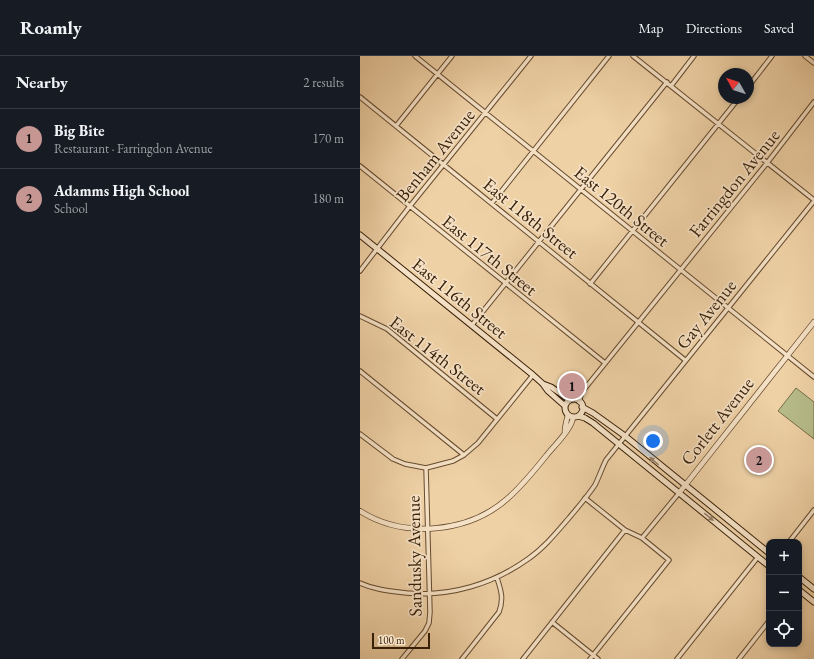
<!DOCTYPE html>
<html lang="en">
<head>
<meta charset="utf-8">
<style>
  body { margin:0; font-family:"EB Garamond",serif; background:#242831; color:#f1f3f6 }
  .controls { position:absolute; right:12px; bottom:12px; display:grid; overflow:hidden; border-radius:8px; box-shadow:0 2px 6px #0003 }
  .controls button { width:36px; height:36px; display:grid; place-items:center; padding:0; border:0; border-bottom:1px solid #363941; background:#171b24; color:#f1f3f6; font:20px sans-serif }
  .compass { position:absolute; left:358px; top:12px; width:36px; height:36px; border-radius:50%; background:#171b24; box-shadow:0 2px 6px #0003; rotate:309deg }
  .scale { position:absolute; left:12px; bottom:10px; width:58px; box-sizing:border-box; padding-left:4px; border:2px solid #382009; border-top:0; font-size:11px; line-height:14px; white-space:nowrap; color:#382009; -webkit-text-stroke:3px #f5e1c5; paint-order:stroke }
  .you { position:absolute; left:293px; top:385px; width:14px; height:14px; margin:-10px; border:3px solid #fff; border-radius:50%; background:#1a73e8; box-shadow:0 0 0 6px #1a73e833 }
  .badge { display:grid; place-items:center; width:26px; height:26px; border-radius:50%; background:#c59692; color:#111; font-size:13px; font-weight:700 }
  .pin { position:absolute; translate:-50% -50%; border:2px solid #fff; box-shadow:0 1px 4px #0006 }
  .list { margin:0; padding:0; list-style:none }
  h2 { display:flex; justify-content:space-between; align-items:center; height:52px; margin:0; padding:0 16px; font-size:17px }
  h2 small { font-size:13px; font-weight:400; color:#9ea1a6 }
  .list li { display:grid; grid-template-columns:26px 1fr auto; gap:12px; align-items:center; box-sizing:border-box; height:60px; padding:0 16px; border-top:1px solid #363941 }
  .list b { display:block; font-size:15px; white-space:nowrap }
  .list p { margin:0; font-size:13px; white-space:nowrap; color:#9ea1a6 }
  .list em { font-size:13px; font-style:normal; color:#9ea1a6 }
  .icon { flex:none; width:22px; height:22px; fill:none; stroke:currentColor; stroke-width:2; stroke-linecap:round; stroke-linejoin:round }
  .map { position:relative; flex:none; width:454px; height:603px; overflow:hidden }
  header { display:flex; align-items:center; gap:24px; box-sizing:border-box; height:56px; padding:0 20px; background:#171b24; border-bottom:1px solid #363941 }
  header strong { font-size:19px }
  nav { display:flex; gap:22px; margin-inline-start:auto; font-size:14px }
  main { display:flex }
  aside { flex:1; background:#171b24 }
  .map>svg:first-child { display:block }
  .green { fill:#b6bc89; stroke:#776e49 }
  .lines { fill:none; stroke-linecap:round; stroke-linejoin:round }
  .minor-casing { stroke:#664c30; stroke-width:5.5 }
  .tertiary-casing { stroke:#664c30; stroke-width:6 }
  .secondary-casing { stroke:#382009; stroke-width:7 }
  .minor { stroke:#f5e1c5; stroke-width:3.5 }
  .tertiary { stroke:#f5e1c5; stroke-width:4.5 }
  .secondary { stroke:#f5e1c5; stroke-width:5 }
  .oneway { fill:#968067 }
  .labels { text-anchor:middle; dominant-baseline:central; stroke-width:3.5; stroke-linejoin:round; paint-order:stroke }
  .street-label { font-size:18px; fill:#382009; stroke:#f5e1c5 }
</style>
</head>
<body>
<header>
<strong>Roamly</strong>
<nav><a>Map</a><a>Directions</a><a>Saved</a></nav>
</header>
<main>
<aside>
<h2>Nearby<small>2 results</small></h2>
<ul class="list">
<li><span class="badge">1</span><div><b>Big Bite</b><p>Restaurant · Farringdon Avenue</p></div><em>170 m</em></li>
<li><span class="badge">2</span><div><b>Adamms High School</b><p>School</p></div><em>180 m</em></li>
</ul>
</aside>
<div class="map">
<svg width="454" height="603" viewBox="0 0 454 603">
  <rect width="100%" height="100%" fill="#efd1a6"/>
  <filter id="stains"><feTurbulence type="fractalNoise" baseFrequency=".005" numOctaves="4"/><feColorMatrix values="0 0 0 0 .2 0 0 0 0 .09 0 0 0 0 .02 0 0 0 .5 -.17"/></filter>
  <radialGradient id="worn" r=".72"><stop offset=".6" stop-color="#630" stop-opacity="0"/><stop offset="1" stop-color="#630" stop-opacity=".3"/></radialGradient>
  <path class="green" d="M436,332L454,346V383L418,355Z"/>
  <g class="lines">
    <defs>
      <path id="minor" d="M55,0L454,321
        M273,0L454,144
        M445,0L454,7
        M311,30L334,0
        M388,31L412,0
        M0,41L325,304
        M36,70L92,0
        M0,110L245,307
        M132,147L249,0
        M0,215L50,150L171,0
        M230,228L379,42
        M0,260L27,273L137,363
        M112,269L307,26
        M0,315L104,399
        M213,343L222,336L407,107L454,46
        M219,346L222,336
        M0,378L33,403L45,408L66,412L93,405L104,399L118,387L173,319
        M225,442L265,474L282,482L309,504L230,603
        M282,482L319,437
        M429,486L454,454
        M0,527C15,534 31,535 47,537C90,541 133,528 168,503C184,492 196,477 209,462C218,451 227,441 235,429C239,421 242,412 246,404L454,145
        M192,566L238,603
        M42,603L65,575L69,567L70,556L66,412
        M102,603L139,556C144,543 141,534 137,522
        M163,603L265,474
        M317,603L398,501
        M379,603L409,565"/>
      <path id="tertiary" d="M205,377C204,373 207,363 208,359
        M319,437L454,266
        M0,455C44,483 108,477 147,443C162,430 174,415 186,400C194,390 212,373 213,361"/>
      <path id="secondary" d="M0,179L173,319L183,328L188,335L205,350
        M183,328L191,331L210,344
        M205 352a9 9 0 1 1 18 0a9 9 0 1 1-18 0Z
        M222,351L233,357L265,380L409,497
        M218,360L225,362L233,367L409,510
        M439,521L454,533
        M439,534L454,546"/>
    </defs>
    <use href="#minor" class="minor-casing"/>
    <use href="#tertiary" class="tertiary-casing"/>
    <use href="#secondary" class="secondary-casing"/>
    <use href="#minor" class="minor"/>
    <use href="#tertiary" class="tertiary"/>
    <use href="#secondary" class="secondary"/>
  </g>
  <defs><path id="oneway-solid" d="M-6-.8H1V-3.2L6.5 0L1 3.2V.8H-6Z"/></defs>
  <g class="oneway">
    <use href="#oneway-solid" transform="translate(294 405) rotate(-140)"/>
    <use href="#oneway-solid" transform="translate(349 461) rotate(39)"/>
  </g>
  <g class="labels">
    <g class="street-label">
      <text transform="translate(75 99) rotate(-51)">Benham Avenue</text>
      <text transform="translate(374 127) rotate(-51)">Farringdon Avenue</text>
      <text transform="translate(262 150) rotate(39)">East 120th Street</text>
      <text transform="translate(171 162) rotate(39)">East 118th Street</text>
      <text transform="translate(130 199) rotate(39)">East 117th Street</text>
      <text transform="translate(100 242) rotate(39)">East 116th Street</text>
      <text transform="translate(346 258) rotate(-51)">Gay Avenue</text>
      <text transform="translate(78 299) rotate(38)">East 114th Street</text>
      <text transform="translate(357 365) rotate(-52)">Corlett Avenue</text>
      <text transform="translate(54 500) rotate(-91)">Sandusky Avenue</text>
    </g>
  </g>
  <rect width="100%" height="100%" filter="url(#stains)"/>
  <rect width="100%" height="100%" fill="url(#worn)"/>
</svg>
<div class="controls">
<button>+</button>
<button>−</button>
<button><svg class="icon" aria-label="locate" viewBox="0 0 24 24"><circle cx="12" cy="12" r="6"/><path d="M12 2v4M12 18v4M2 12h4M18 12h4"/></svg></button>
</div>
<svg class="compass" viewBox="-18 -18 36 36"><path d="M0-13l5 13h-10z" fill="#e53935"/><path d="M0 13l5-13h-10z" fill="#9ea1a6"/></svg>
<div class="scale">100 m</div>
<div class="you"></div>
<div class="pin badge" style="left:212px;top:330px">1</div>
<div class="pin badge" style="left:399px;top:404px">2</div>
</div>
</main>
</body>
</html>
